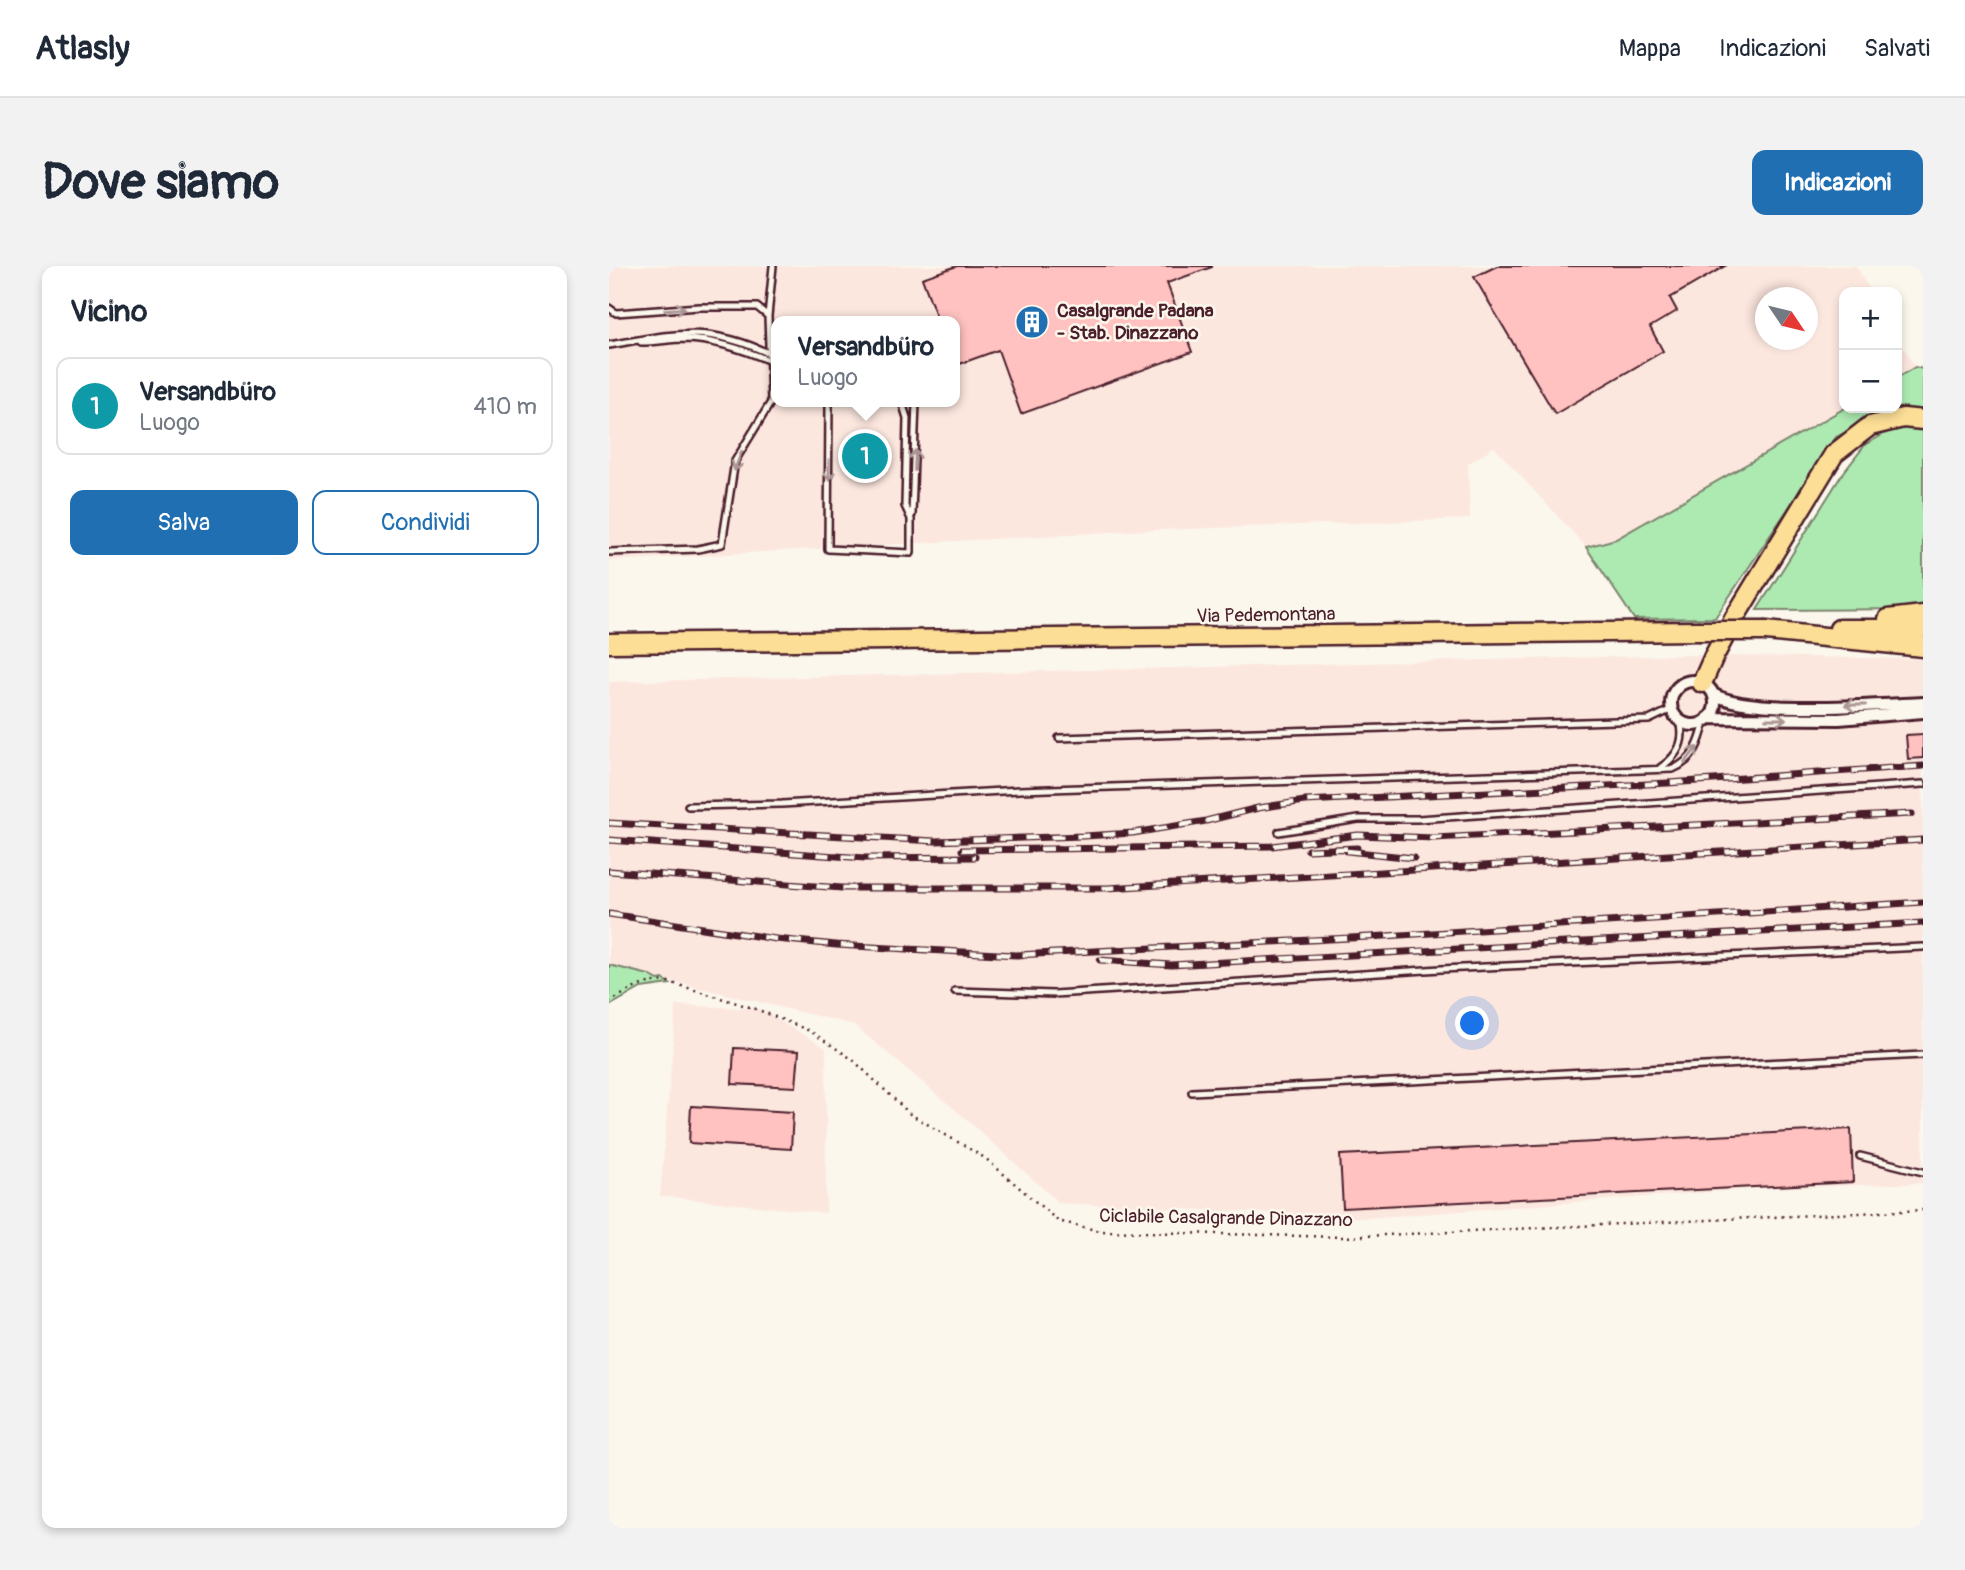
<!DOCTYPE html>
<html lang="it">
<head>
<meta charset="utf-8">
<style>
  body { margin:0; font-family:Pangolin,sans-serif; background:#f2f2f3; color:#1f2937 }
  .controls { position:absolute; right:21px; top:21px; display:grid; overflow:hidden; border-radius:14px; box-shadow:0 4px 10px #0003 }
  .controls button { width:63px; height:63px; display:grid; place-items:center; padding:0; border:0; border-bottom:2px solid #e0e1e3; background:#fff; color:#1f2937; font:35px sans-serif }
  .compass { position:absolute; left:1146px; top:21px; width:63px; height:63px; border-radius:50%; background:#fff; box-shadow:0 4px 10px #0003; rotate:125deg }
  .you { position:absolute; left:864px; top:758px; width:24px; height:24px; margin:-18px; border:5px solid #fff; border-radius:50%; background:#1a73e8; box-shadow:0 0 0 10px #1a73e833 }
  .badge { display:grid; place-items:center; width:46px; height:46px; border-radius:50%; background:#1f6fb2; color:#fff; font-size:23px; font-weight:700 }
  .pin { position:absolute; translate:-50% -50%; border:4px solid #fff; box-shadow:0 2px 7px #0006 }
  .popup { position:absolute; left:162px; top:50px; width:189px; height:91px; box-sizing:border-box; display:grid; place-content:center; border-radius:14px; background:#fff; filter:drop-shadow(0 2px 5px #0005); font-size:23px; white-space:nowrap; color:#747a83 }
  .popup b { font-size:26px; color:#1f2937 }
  .popup::after { content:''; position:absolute; left:50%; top:100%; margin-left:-14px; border:14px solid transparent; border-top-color:#fff }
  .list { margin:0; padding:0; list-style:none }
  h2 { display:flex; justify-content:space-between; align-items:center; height:91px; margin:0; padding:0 28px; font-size:30px }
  h2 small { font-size:23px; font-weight:400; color:#747a83 }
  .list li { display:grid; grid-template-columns:46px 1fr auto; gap:21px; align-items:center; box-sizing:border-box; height:98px; margin:0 14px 14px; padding:0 14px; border:2px solid #e0e1e3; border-radius:14px }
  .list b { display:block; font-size:26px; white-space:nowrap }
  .list p { margin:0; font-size:23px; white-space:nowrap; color:#747a83 }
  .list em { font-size:23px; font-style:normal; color:#747a83 }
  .actions { display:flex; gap:14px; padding:21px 28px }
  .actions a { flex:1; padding:16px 0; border:2px solid #1f6fb2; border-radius:14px; text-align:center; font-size:24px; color:#1f6fb2 }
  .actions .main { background:#1f6fb2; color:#fff }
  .map { position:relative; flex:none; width:1314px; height:1262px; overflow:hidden; border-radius:14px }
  header { display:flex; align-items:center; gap:42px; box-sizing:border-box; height:98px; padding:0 35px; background:#fff; border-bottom:2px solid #e0e1e3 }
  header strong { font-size:33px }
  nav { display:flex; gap:38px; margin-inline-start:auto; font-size:24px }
  .intro { display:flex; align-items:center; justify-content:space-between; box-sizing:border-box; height:168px; padding:0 42px }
  h1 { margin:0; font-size:49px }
  .button { padding:18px 32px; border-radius:14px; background:#1f6fb2; color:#fff; font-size:24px; font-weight:700 }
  main { display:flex; gap:42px; padding:0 42px }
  aside { flex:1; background:#fff; border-radius:14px; box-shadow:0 4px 10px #0003 }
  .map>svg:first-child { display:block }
  .built { fill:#fce7df; fill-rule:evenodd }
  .green { fill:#adeab1; stroke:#7c846e; stroke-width:2 }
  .building { fill:#ffc2c0; stroke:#4a1f2b; stroke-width:2 }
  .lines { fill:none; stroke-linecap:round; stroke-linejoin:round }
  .service-casing { stroke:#4a1f2b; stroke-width:10 }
  .minor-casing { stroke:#4a1f2b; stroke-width:16 }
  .primary-casing { stroke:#4a1f2b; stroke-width:23 }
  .path { stroke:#4a1f2b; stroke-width:2.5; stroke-dasharray:2 5; stroke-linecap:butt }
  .service { stroke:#fbf7ec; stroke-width:5 }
  .minor { stroke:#fbf7ec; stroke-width:10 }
  .primary { stroke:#fcde96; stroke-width:18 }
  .rail-casing { stroke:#4a1f2b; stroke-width:7 }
  .rail { stroke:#fbf7ec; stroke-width:4.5; stroke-dasharray:13; stroke-linecap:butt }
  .primary-bridge-casing { stroke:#4a1f2b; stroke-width:23; stroke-linecap:butt }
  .primary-bridge { stroke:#fcde96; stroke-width:18 }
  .oneway { stroke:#ab9695 }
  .labels { text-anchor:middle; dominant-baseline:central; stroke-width:5; stroke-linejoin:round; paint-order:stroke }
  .poi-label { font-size:19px; font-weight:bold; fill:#4a1f2b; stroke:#fbf7ec; text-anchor:start }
  .street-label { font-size:19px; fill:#4a1f2b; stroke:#fbf7ec }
</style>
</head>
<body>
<header>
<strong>Atlasly</strong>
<nav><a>Mappa</a><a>Indicazioni</a><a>Salvati</a></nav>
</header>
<div class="intro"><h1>Dove siamo</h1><a class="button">Indicazioni</a></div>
<main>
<aside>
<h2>Vicino<small></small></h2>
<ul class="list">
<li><span class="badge" style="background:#0f9aa8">1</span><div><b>Versandbüro</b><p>Luogo</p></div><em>410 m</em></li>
</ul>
<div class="actions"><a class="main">Salva</a><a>Condividi</a></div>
</aside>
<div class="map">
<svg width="1314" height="1262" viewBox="0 0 1314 1262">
  <rect width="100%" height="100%" fill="#fbf7ec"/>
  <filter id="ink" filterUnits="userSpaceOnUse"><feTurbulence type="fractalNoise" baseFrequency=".0143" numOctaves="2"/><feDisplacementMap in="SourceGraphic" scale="14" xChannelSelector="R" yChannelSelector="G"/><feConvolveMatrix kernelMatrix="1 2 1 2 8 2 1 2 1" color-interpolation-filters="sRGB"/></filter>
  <g filter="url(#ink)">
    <path class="built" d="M0,0H1247L1262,26H1235L1236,142L1007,273L977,281L885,181L859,198L861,253L519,265L0,295ZM1156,32H1198V74H1156ZM167,55H345V136H167Z
      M1288,70L1306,101L1288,112Z
      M1076,389L1314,393V917L1158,922L758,952L450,937L357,853L245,759L54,713L49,714L40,709L0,699V416Z
      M67,739L151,743L217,782V947L51,930Z"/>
    <path class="green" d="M1306,101L1314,103V146L1276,147L1227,171L1106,352L1025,353L977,281L1007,273L1236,142H1288V112Z
      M1306,159L1314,161V343L1148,344L1232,210L1256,179L1287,161Z
      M0,699L40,709L49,714L54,713L61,718L32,722L0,740Z"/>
    <path class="building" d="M348,0H603V1L558,17L583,86L412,148L389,84L345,100V55H329L313,12Z
      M888,0H1116L1061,32L1068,45L1041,61L1054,85L946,148L865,11Z
      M241,175H271V204H241Z
      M1314,468V492L1299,493L1297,469Z
      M125,782L190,785L187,821L123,818Z
      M82,840L184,846L182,883L80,877Z
      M1242,863L1244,916L734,942L731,889Z"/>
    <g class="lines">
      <defs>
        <path id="service" d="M164,0L159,50L162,136L167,134
          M0,42L7,47L90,41H148L159,50
          M32,76C47,76 62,73 76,73C106,74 134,83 161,95
          M0,79C65,68 98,58 161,88
          M220,136L219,283L302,287V253L296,240L298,152L293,136
          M303,249L307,136
          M0,286L89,283L113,278L126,195L162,136
          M450,472L1040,454L1063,443
          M1051,502C1069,490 1077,475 1071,455
          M79,540L173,538L410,524L1064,503C1085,494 1091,477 1096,455
          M670,566L749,553H809L1314,518
          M346,725L445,728L832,703L1314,681
          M583,826L1314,789
          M1251,890L1314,906"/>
        <path id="minor" d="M1062 437a22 22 0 1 1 44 0a22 22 0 1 1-44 0Z
          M1104,428C1139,449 1268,439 1314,437
          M1099,452L1230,453L1314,446"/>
        <path id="primary" d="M1279,353L1314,349
          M1230,363H1314
          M1157,365L1314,381
          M0,377L1088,365
          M1093,417L1105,390L1126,351L1225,188L1261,160L1294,152L1314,154"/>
      </defs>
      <use href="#service" class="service-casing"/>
      <use href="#minor" class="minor-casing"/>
      <use href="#primary" class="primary-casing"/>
      <path class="path" d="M0,736C20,725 36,713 60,716L147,743L201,765L243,793L301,848L376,892L449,955L491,965L733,971L1314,944"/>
      <use href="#service" class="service"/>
      <use href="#minor" class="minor"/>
      <use href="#primary" class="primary"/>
      <defs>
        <path id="rail" d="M0,557L326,575L475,570L524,567L597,555L649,542L696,535L1059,517L1314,500
          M0,574L256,592L366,591
          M353,584L663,580L749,569L825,572L1303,548
          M699,584L748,582
          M738,585L805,592
          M0,605L233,622H498L1314,574
          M0,648L167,673L227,679L407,689L760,671L1314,636
          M491,694L562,699L1314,657"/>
      </defs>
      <use href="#rail" class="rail-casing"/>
      <use href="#rail" class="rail"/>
      <defs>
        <path id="primary-bridge" d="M1088,365H1157"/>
      </defs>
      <use href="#primary-bridge" class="primary-bridge-casing"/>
      <use href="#primary-bridge" class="primary-bridge"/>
    </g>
    <defs><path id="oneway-shaft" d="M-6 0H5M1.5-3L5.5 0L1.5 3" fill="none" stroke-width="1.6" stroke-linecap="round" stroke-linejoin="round" transform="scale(1.75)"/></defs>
    <g class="oneway">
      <use href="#oneway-shaft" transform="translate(66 43) rotate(-4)"/>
      <use href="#oneway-shaft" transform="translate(306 194) rotate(-88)"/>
      <use href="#oneway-shaft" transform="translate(129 195) rotate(111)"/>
      <use href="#oneway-shaft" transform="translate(220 204) rotate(90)"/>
      <use href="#oneway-shaft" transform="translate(1246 439) rotate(180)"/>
      <use href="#oneway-shaft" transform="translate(1167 453)"/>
      <use href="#oneway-shaft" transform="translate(1082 489) rotate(-52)"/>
    </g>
  </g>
  <defs>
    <symbol id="building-disc" viewBox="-11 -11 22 22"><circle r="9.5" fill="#1f6fb2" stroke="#fbf7ec"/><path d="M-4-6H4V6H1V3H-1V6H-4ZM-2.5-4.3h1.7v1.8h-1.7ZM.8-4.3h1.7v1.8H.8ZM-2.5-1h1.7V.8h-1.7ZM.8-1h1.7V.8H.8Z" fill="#fff"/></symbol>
  </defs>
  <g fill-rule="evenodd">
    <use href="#building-disc" x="404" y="37" width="38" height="38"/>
  </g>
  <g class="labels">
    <g class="poi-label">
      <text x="448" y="45">Casalgrande Padana<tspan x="448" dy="22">- Stab. Dinazzano</tspan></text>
    </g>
    <g class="street-label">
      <text transform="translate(657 349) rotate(-1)">Via Pedemontana</text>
      <text transform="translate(617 952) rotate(1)">Ciclabile Casalgrande Dinazzano</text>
    </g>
  </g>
</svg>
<div class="controls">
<button>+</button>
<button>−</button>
</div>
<svg class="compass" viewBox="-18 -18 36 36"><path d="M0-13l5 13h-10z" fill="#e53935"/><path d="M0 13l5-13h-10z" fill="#747a83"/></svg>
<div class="you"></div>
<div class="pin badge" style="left:256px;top:190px;background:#0f9aa8">1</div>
<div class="popup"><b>Versandbüro</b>Luogo</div>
</div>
</main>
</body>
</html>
